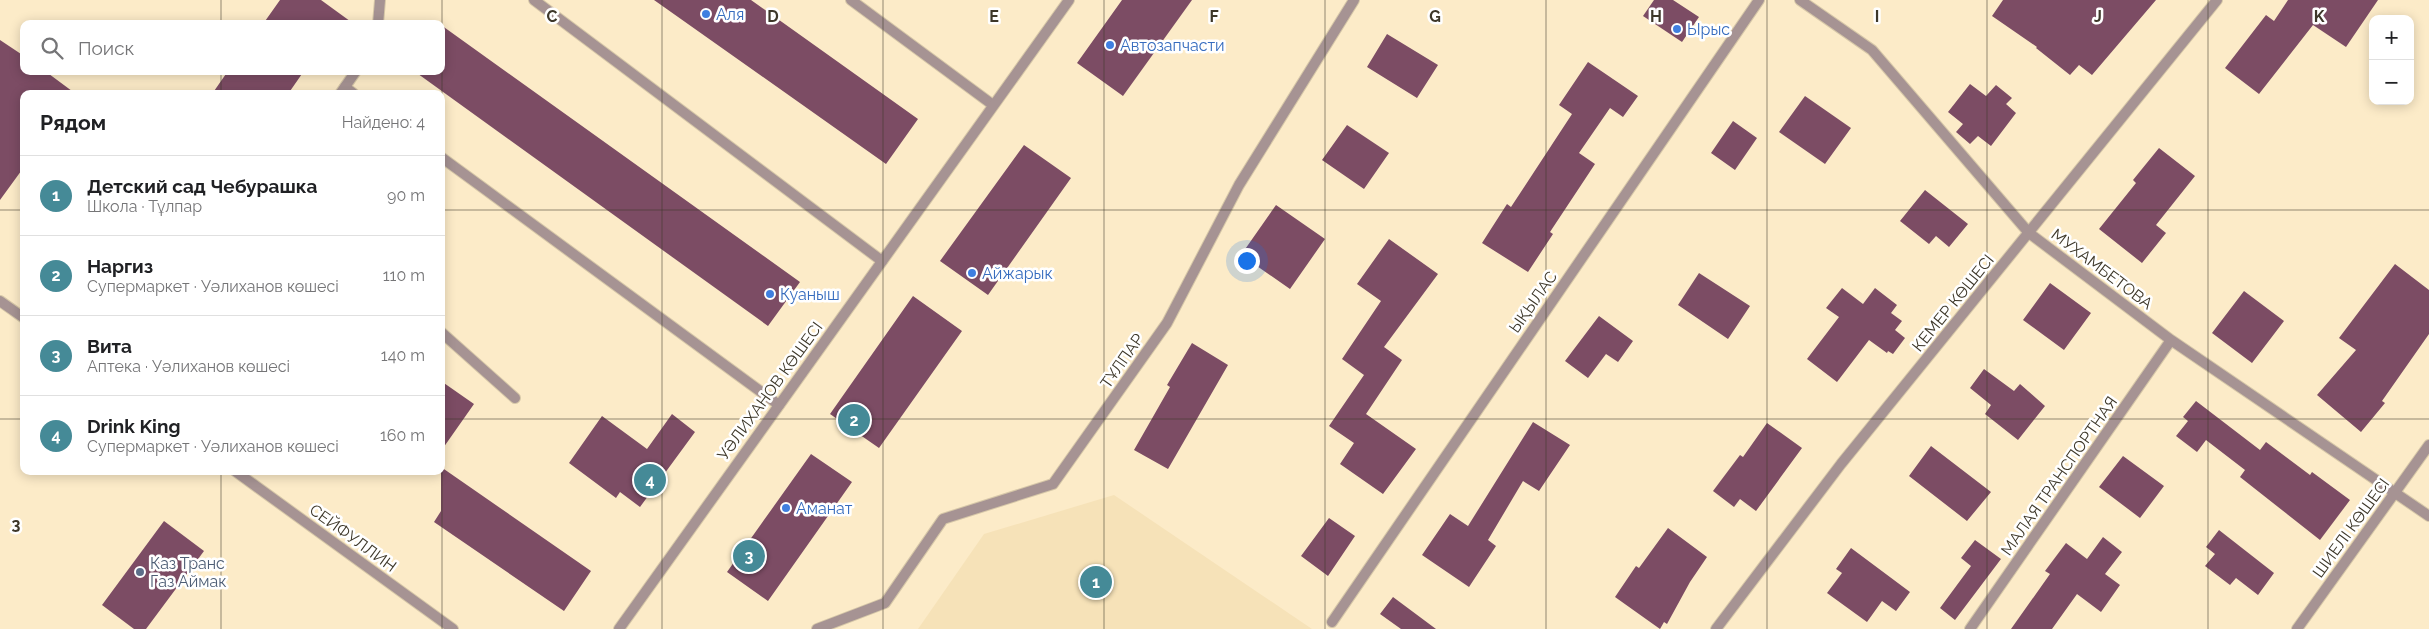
<!DOCTYPE html>
<html lang="ru">
<head>
<meta charset="utf-8">
<style>
  body { margin:0; font-family:Raleway,sans-serif; background:#f6f6f6; color:#202124 }
  .controls { position:absolute; right:15px; top:15px; display:grid; overflow:hidden; border-radius:10px; box-shadow:0 2px 12px #0003 }
  .controls button { width:45px; height:45px; display:grid; place-items:center; padding:0; border:0; border-bottom:1px solid #e0e0e0; background:#fff; color:#202124; font:25px sans-serif }
  .you { position:absolute; left:1246px; top:260px; width:18px; height:18px; margin:-12px; border:4px solid #fff; border-radius:50%; background:#1a73e8; box-shadow:0 0 0 8px #1a73e833 }
  .badge { display:grid; place-items:center; width:32px; height:32px; border-radius:50%; background:#458a97; color:#fff; font-size:16px; font-weight:700 }
  .pin { position:absolute; translate:-50% -50%; border:2px solid #fff; box-shadow:0 1px 5px #0006 }
  .list { margin:0; padding:0; list-style:none }
  h2 { display:flex; justify-content:space-between; align-items:center; height:65px; margin:0; padding:0 20px; font-size:21px }
  h2 small { font-size:16px; font-weight:400; color:#757577 }
  .list li { display:grid; grid-template-columns:32px 1fr auto; gap:15px; align-items:center; box-sizing:border-box; height:80px; padding:0 20px; border-top:1px solid #e0e0e0 }
  .list b { display:block; font-size:19px; white-space:nowrap }
  .list p { margin:0; font-size:16px; white-space:nowrap; color:#757577 }
  .list em { font-size:16px; font-style:normal; color:#757577 }
  .icon { flex:none; width:28px; height:28px; fill:none; stroke:currentColor; stroke-width:2; stroke-linecap:round; stroke-linejoin:round }
  .map { position:relative; flex:none; width:2429px; height:629px; overflow:hidden }
  .search { position:absolute; background:#fff; box-shadow:0 2px 12px #0003; left:20px; top:20px; width:425px; height:55px; display:flex; align-items:center; gap:12px; box-sizing:border-box; padding:0 18px; border-radius:10px; color:#757577; font-size:19px }
  .panel { position:absolute; background:#fff; box-shadow:0 2px 12px #0003; left:20px; top:90px; width:425px; height:385px; border-radius:10px }
  .map>svg:first-child { display:block }
  .built { fill:#f6e2b8 }
  .building { fill:#7c4c64 }
  .lines { fill:none; stroke-linecap:round; stroke-linejoin:round }
  .service-casing { stroke:#d6c7a8; stroke-width:12 }
  .minor-casing { stroke:#d6c7a8; stroke-width:12 }
  .tertiary-casing { stroke:#d6c7a8; stroke-width:12 }
  .service { stroke:#a69393; stroke-width:10 }
  .minor { stroke:#a69393; stroke-width:10 }
  .tertiary { stroke:#a69393; stroke-width:10 }
  .grid { fill:none; stroke:#3d3729; stroke-width:1; stroke-opacity:0.55 }
  .shop-dot { fill:#3f7fe0; stroke:#fff; stroke-width:2 }
  .service-dot { fill:#5c6f8a; stroke:#fff; stroke-width:2 }
  .labels { text-anchor:middle; dominant-baseline:central; stroke-width:5; stroke-linejoin:round; paint-order:stroke }
  .shop-label { font-size:16px; fill:#366cbe; stroke:#fff; text-anchor:start }
  .street-label { font-size:16px; fill:#3d3729; stroke:#fff }
  .service-label { font-size:16px; fill:#4e5e75; stroke:#fff; text-anchor:start }
  .grid-label { font-size:16px; text-anchor:middle; font-weight:bold; fill:#3d3729; stroke:#fff; stroke-width:5; stroke-linejoin:round; paint-order:stroke }
</style>
</head>
<body>
<div class="map">
<svg width="2429" height="629" viewBox="0 0 2429 629">
  <rect width="100%" height="100%" fill="#fcebc8"/>
  <path class="built" d="M1114,495L1312,629H918L984,534Z"/>
  <path class="building" d="M280,0H321L354,24H263Z
    M654,0H751L918,119L886,164Z
    M1122,0H1192L1123,96L1077,63Z
    M1654,0H1673L1699,17L1682,42L1643,16Z
    M2003,0H2156L2092,75L2079,65L2070,75L2036,48L2037,47L1992,16Z
    M2288,0H2378L2346,47L2313,25L2259,94L2225,68L2266,15L2274,21Z
    M441,25L800,282L768,326L414,71H441Z
    M1387,34L1438,65L1417,98L1367,67Z
    M0,40L24,56V71H45L76,94H24V167L0,200Z
    M1588,62L1638,96L1623,117L1610,108L1579,153L1595,164L1550,232L1553,234L1528,272L1482,243L1507,204L1511,207L1572,114L1559,105Z
    M228,71H304L288,94H212Z
    M1970,84L1986,96L1996,85L2012,98L2006,104L2016,113L1991,146L1978,136L1970,144L1956,132L1963,124L1948,112Z
    M1805,96L1851,128L1825,164L1779,132Z
    M1733,121L1757,138L1735,170L1711,153Z
    M1347,125L1389,153L1364,189L1322,160Z
    M1024,145L1071,178L988,295L940,261Z
    M2159,148L2195,176L2156,225L2166,233L2142,263L2099,229L2136,183L2133,180Z
    M1925,190L1968,224L1949,247L1936,236L1929,244L1900,221Z
    M1276,205L1325,239L1290,289L1241,255Z
    M1389,239L1438,274L1384,347L1402,360L1366,414L1416,449L1383,494L1340,464L1354,443L1329,426L1364,375L1342,359L1381,301L1357,284Z
    M2395,264L2429,290V334L2382,401L2385,403L2361,432L2317,395L2356,350L2339,338Z
    M1699,273L1750,306L1728,339L1678,305Z
    M2050,283L2091,313L2064,350L2023,320Z
    M1842,288L1863,304L1875,288L1897,305L1891,313L1902,321L1895,330L1905,338L1893,354L1888,351L1887,353L1869,340L1837,382L1807,359L1839,317L1826,308Z
    M2244,291L2284,321L2252,363L2212,333Z
    M913,296L962,331L879,448L830,414Z
    M1599,316L1633,341L1618,362L1606,354L1588,378L1565,361Z
    M1192,343L1228,365L1168,469L1134,450L1170,387L1167,385Z
    M1984,369L2014,391L2020,384L2045,406L2018,440L1985,414L1991,405L1970,388Z
    M441,381L474,404L441,451Z
    M2196,401L2260,450L2266,442L2310,475L2312,472L2350,500L2320,540L2240,477L2245,470L2206,440L2197,452L2176,436L2188,421L2183,417Z
    M672,414L695,432L640,507L620,492L616,498L569,463L602,416L647,449Z
    M1533,422L1570,445L1539,491L1523,481L1488,540L1496,546L1469,587L1422,555L1450,514L1468,526Z
    M1767,423L1802,448L1756,511L1740,499L1734,507L1713,491L1740,455L1743,457Z
    M1931,446L1991,492L1967,521L1909,476Z
    M811,454L852,482L768,601L727,572Z
    M2123,456L2164,486L2140,518L2099,487Z
    M441,467L591,571L564,611L434,522L441,511Z
    M1329,518L1355,536L1328,576L1301,556Z
    M164,521L204,551L146,629H134L102,605Z
    M1668,528L1707,557L1690,582L1667,624L1664,622L1660,629L1615,597L1636,566L1639,568Z
    M2219,530L2274,573L2258,595L2236,578L2230,585L2205,566L2215,554L2206,547Z
    M2103,537L2122,552L2105,574L2120,585L2101,612L2077,594L2052,629H2011L2050,574L2045,571L2066,543L2087,559Z
    M1975,540L2001,559L1955,620L1940,608L1971,566L1961,558Z
    M1851,548L1910,592L1896,611L1882,601L1867,622L1827,593L1842,573L1836,569Z
    M1393,597L1436,629H1401L1380,614Z"/>
  <g class="lines">
    <defs>
      <path id="service" d="M534,0L882,261
        M851,0L993,105
        M345,87L354,94
        M441,157L779,405
        M441,332L515,398"/>
      <path id="minor" d="M1800,0L1872,50L2029,233L2171,340L2429,516
        M378,24L380,0
        M340,94L356,71
        M1332,622L1759,0
        M817,629L885,603L943,519L1053,484L1167,323L1239,185L1354,0
        M1716,629L1841,464L2217,0
        M1970,629L2171,340
        M2297,629L2429,445"/>
      <path id="tertiary" d="M0,301L24,318
        M235,471L453,629
        M619,629L1069,0"/>
    </defs>
    <use href="#service" class="service-casing"/>
    <use href="#minor" class="minor-casing"/>
    <use href="#tertiary" class="tertiary-casing"/>
    <use href="#service" class="service"/>
    <use href="#minor" class="minor"/>
    <use href="#tertiary" class="tertiary"/>
  </g>
  <path class="grid" d="M221,0V24M442,0V629M662,0V629M883,0V629M1104,0V629M1325,0V629M1546,0V629M1767,0V629M1987,0V629M2208,0V629M221,71V94M0,210H24M441,210H2429M0,419H24M441,419H2429M221,471V629"/>
  <g class="shop-dot">
    <circle cx="706" cy="14" r="5"/>
    <circle cx="1677" cy="29" r="5"/>
    <circle cx="1110" cy="45" r="5"/>
    <circle cx="972" cy="273" r="5"/>
    <circle cx="770" cy="294" r="5"/>
    <circle cx="786" cy="508" r="5"/>
  </g>
  <circle class="service-dot" cx="140" cy="572" r="5"/>
  <g class="labels">
    <g class="shop-label">
      <text x="716" y="14">Аля</text>
      <text x="1687" y="29">Ырыс</text>
      <text x="1120" y="45">Автозапчасти</text>
      <text x="982" y="273">Айжарык</text>
      <text x="780" y="294">Куаныш</text>
      <text x="796" y="508">Аманат</text>
    </g>
    <g class="street-label">
      <text transform="translate(2102 269) rotate(37)">МУХАМБЕТОВА</text>
      <text transform="translate(1533 302) rotate(-55)">ЫҚЫЛАС</text>
      <text transform="translate(1953 303) rotate(-51)">КЕМЕР КӨШЕСІ</text>
      <text transform="translate(1122 361) rotate(-55)">ТҰЛПАР</text>
      <text transform="translate(770 391) rotate(-54)">УӘЛИХАНОВ КӨШЕСІ</text>
      <text transform="translate(2059 476) rotate(-55)">МАЛАЯ ТРАНСПОРТНАЯ</text>
      <text transform="translate(2351 528) rotate(-54)">ШИЕЛІ КӨШЕСІ</text>
      <text transform="translate(353 538) rotate(36)">СЕЙФУЛЛИН</text>
    </g>
    <g class="service-label">
      <text x="150" y="563">Каз Транс<tspan x="150" dy="18">Газ Аймак</tspan></text>
    </g>
  </g>
  <g class="grid-label">
    <text x="552" y="22">C</text>
    <text x="773" y="22">D</text>
    <text x="994" y="22">E</text>
    <text x="1214" y="22">F</text>
    <text x="1435" y="22">G</text>
    <text x="1656" y="22">H</text>
    <text x="1877" y="22">I</text>
    <text x="2098" y="22">J</text>
    <text x="2319" y="22">K</text>
    <text x="16" y="530">3</text>
  </g>
</svg>
<div class="controls">
<button>+</button>
<button>−</button>
</div>
<div class="you"></div>
<div class="pin badge" style="left:1096px;top:582px">1</div>
<div class="pin badge" style="left:854px;top:420px">2</div>
<div class="pin badge" style="left:749px;top:556px">3</div>
<div class="pin badge" style="left:650px;top:480px">4</div>
<div class="search"><svg class="icon" aria-label="search" viewBox="0 0 24 24"><circle cx="10" cy="10" r="6"/><path d="M15 15l6 6"/></svg>Поиск</div>
<section class="panel">
<h2>Рядом<small>Найдено: 4</small></h2>
<ul class="list">
<li><span class="badge">1</span><div><b>Детский сад Чебурашка</b><p>Школа · Тұлпар</p></div><em>90 m</em></li>
<li><span class="badge">2</span><div><b>Наргиз</b><p>Супермаркет · Уәлиханов көшесі</p></div><em>110 m</em></li>
<li><span class="badge">3</span><div><b>Вита</b><p>Аптека · Уәлиханов көшесі</p></div><em>140 m</em></li>
<li><span class="badge">4</span><div><b>Drink King</b><p>Супермаркет · Уәлиханов көшесі</p></div><em>160 m</em></li>
</ul>
</section>
</div>
</body>
</html>
